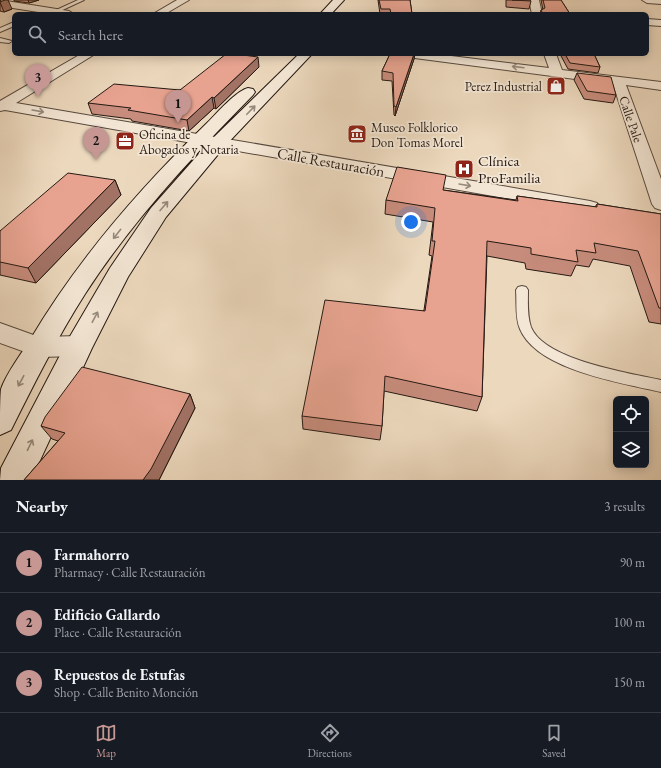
<!DOCTYPE html>
<html lang="en">
<head>
<meta charset="utf-8">
<style>
  body { margin:0; font-family:"EB Garamond",serif; background:#242831; color:#f1f3f6 }
  .controls { position:absolute; right:12px; bottom:12px; display:grid; overflow:hidden; border-radius:6px; box-shadow:0 2px 10px #0003 }
  .controls button { width:36px; height:36px; display:grid; place-items:center; padding:0; border:0; border-bottom:1px solid #363941; background:#171b24; color:#f1f3f6; font:20px sans-serif }
  .you { position:absolute; left:411px; top:222px; width:14px; height:14px; margin:-10px; border:3px solid #fff; border-radius:50%; background:#1a73e8; box-shadow:0 0 0 6px #1a73e833 }
  .badge { display:grid; place-items:center; width:26px; height:26px; border-radius:50%; background:#c59692; color:#111; font-size:13px; font-weight:700 }
  .pin { position:absolute; translate:-50% -33px; filter:drop-shadow(0 1px 2px #0008) }
  .pin::after { content:''; position:absolute; top:21px; width:14px; height:12px; background:inherit; clip-path:polygon(0 0,100% 0,50% 100%) }
  .list { margin:0; padding:0; list-style:none }
  h2 { display:flex; justify-content:space-between; align-items:center; height:52px; margin:0; padding:0 16px; font-size:17px }
  h2 small { font-size:13px; font-weight:400; color:#9ea1a6 }
  .list li { display:grid; grid-template-columns:26px 1fr auto; gap:12px; align-items:center; box-sizing:border-box; height:60px; padding:0 16px; border-top:1px solid #363941 }
  .list b { display:block; font-size:15px; white-space:nowrap }
  .list p { margin:0; font-size:13px; white-space:nowrap; color:#9ea1a6 }
  .list em { font-size:13px; font-style:normal; color:#9ea1a6 }
  .icon { flex:none; width:22px; height:22px; fill:none; stroke:currentColor; stroke-width:2; stroke-linecap:round; stroke-linejoin:round }
  .map { position:relative; flex:none; width:661px; height:480px; overflow:hidden }
  .search { position:absolute; background:#171b24; box-shadow:0 2px 10px #0003; left:12px; right:12px; top:12px; height:44px; display:flex; align-items:center; gap:10px; box-sizing:border-box; padding:0 14px; border-radius:6px; color:#9ea1a6; font-size:15px }
  .sheet { height:232px; background:#171b24 }
  nav { display:flex; justify-content:space-around; align-items:center; box-sizing:border-box; height:56px; border-top:1px solid #363941; background:#171b24; font-size:11px; color:#9ea1a6 }
  nav a { display:grid; justify-items:center; gap:2px }
  nav .on { color:#c59692 }
  .map>svg:first-child { display:block }
  .lines { fill:none; stroke-linecap:round; stroke-linejoin:round }
  .lane-casing { stroke:#57493e; stroke-width:2 }
  .street-casing { stroke:#57493e; stroke-width:2 }
  .secondary-casing { stroke:#251913; stroke-width:2 }
  .lane { fill:#f3e6d4; fill-rule:evenodd }
  .street { fill:#f3e6d4; fill-rule:evenodd }
  .secondary { fill:#f3e6d4; fill-rule:evenodd }
  .wall { fill:#c78c7c; stroke:#251913 }
  .shaded-wall { fill:#a27265; stroke:#251913 }
  .building { fill:#e7a390; stroke:#251913 }
  .oneway { stroke:#968a7d }
  .labels { text-anchor:middle; dominant-baseline:central; stroke-width:3.5; stroke-linejoin:round; paint-order:stroke }
  .far-poi-label { font-size:13px; fill:#251913; stroke:#f3e6d4; text-anchor:start }
  .far-street-label { font-size:13px; fill:#251913; stroke:#f3e6d4 }
  .poi-label { font-size:15px; fill:#251913; stroke:#f3e6d4; text-anchor:start }
  .street-label { font-size:15px; fill:#251913; stroke:#f3e6d4 }
</style>
</head>
<body>
<div class="map">
<svg width="661" height="480" viewBox="0 0 661 480">
  <rect width="100%" height="100%" fill="#ecd8bd"/>
  <filter id="stains"><feTurbulence type="fractalNoise" baseFrequency=".005" numOctaves="4"/><feColorMatrix values="0 0 0 0 .2 0 0 0 0 .09 0 0 0 0 .02 0 0 0 .5 -.17"/></filter>
  <radialGradient id="worn" r=".72"><stop offset=".6" stop-color="#630" stop-opacity="0"/><stop offset="1" stop-color="#630" stop-opacity=".3"/></radialGradient>
  <g class="lines">
    <defs>
      <path id="lane" d="M78,0H84L56,13L52,12Z
        M14,22V26L0,32V28Z
        M0,38L12,41L9,43L0,42Z
        M522,286L526,287L528,290C528,302 527,316 531,327C544,360 629,373 661,380V392C622,383 537,370 520,329C515,318 517,303 516,290L518,287Z"/>
      <path id="street" d="M0,0L69,11L74,14H51L0,6Z
        M177,0H189L165,14H153Z
        M529,0H539L542,14H532Z
        M642,0H661V4L647,3Z
        M647,19L661,20V26L647,25Z
        M81,54H95L16,103L590,201L597,203L599,207L597,211L590,213L5,110L0,111V101Z
        M401,54H435L549,68L544,54H556L562,70L661,82V90L626,85L661,179V210L655,208L652,204L613,84L407,57L403,56Z
        M0,323L39,337L79,336L88,339L91,346L88,353L79,356L39,357L0,343Z"/>
      <path id="secondary" d="M333,0H344L331,14H320Z
        M299,54H312L225,146L166,217L128,277L92,348L31,480H0L1,468L69,338L110,268L151,208L213,138Z
        M248,88L253,89L255,92L253,95C192,157 132,221 85,294C57,338 34,384 11,430L0,435C0,424 0,397 1,389C6,374 21,354 30,340C78,259 140,188 207,123C217,113 236,91 248,88Z"/>
    </defs>
    <use href="#lane" class="lane-casing"/>
    <use href="#street" class="street-casing"/>
    <use href="#secondary" class="secondary-casing"/>
    <use href="#lane" class="lane"/>
    <use href="#street" class="street"/>
    <use href="#secondary" class="secondary"/>
  </g>
  <path class="wall" d="M0,0L12,9L4,12L0,11Z
    M14,0H39L29,3L14,1Z
    M378,0H410L412,14H380Z
    M506,0H530L531,1L529,9L506,7Z
    M541,0H561L570,14H540L541,10H543Z
    M390,54H415L414,59L395,116L394,115L392,81L382,80V71Z
    M560,54H594L600,67L598,73L568,69Z
    M259,67L216,109L214,108L189,131L132,121L131,119L92,114L88,103L180,90Z
    M577,73L616,95L613,103L584,99L574,80Z
    M115,180L121,195L36,283L0,275V231Z
    M443,190L516,200L517,196L595,207L597,204L661,214V324L649,322L630,266L593,259L589,267L576,265L571,276L526,269L525,263L487,256L482,397L477,411L384,391L382,426L380,440L303,429L302,416L424,310L432,256L429,255L433,222L385,214L386,200Z
    M190,394L195,408L159,480H24L58,441L52,439L41,426Z"/>
  <path class="shaded-wall" d="M5,0H8L12,9L4,12L0,2Z
    M28,0H39L29,3Z
    M414,54H415L414,59L395,116L396,107Z
    M258,57L259,67L216,109L214,98Z
    M212,97L214,108L189,131L187,120Z
    M115,180L121,195L36,283L28,268Z
    M190,394L195,408L159,480H143Z"/>
  <path class="building" d="M379,0H410L412,14H391L390,9H381Z
    M512,0H530L531,1Z
    M543,0H561L570,14H543L541,10L545,8Z
    M226,54H236L258,57L214,98L212,97L187,120L128,110L131,108L88,103L114,84L180,90Z
    M390,54H414L396,107L394,106L393,73L382,71Z
    M565,54H594L600,67L570,63Z
    M577,73L611,77L616,95L587,91Z
    M397,167L446,175L443,190L518,201L517,196L597,207V204L661,214V308H659L638,251L594,243L596,253L576,250L578,262L531,254V248L487,241L482,397L385,376L382,426L302,416L325,300L425,311L435,241H432L435,208L386,200Z
    M68,173L115,180L28,268L0,262V231Z
    M82,367L190,394L151,469L143,480H24L65,433L41,426L45,417Z"/>
  <defs><path id="oneway-shaft" d="M-6 0H5M1.5-3L5.5 0L1.5 3" fill="none" stroke-width="1.6" stroke-linecap="round" stroke-linejoin="round"/></defs>
  <g class="oneway">
    <use href="#oneway-shaft" transform="translate(518 67) rotate(-173)"/>
    <use href="#oneway-shaft" transform="translate(251 110) rotate(-46)"/>
    <use href="#oneway-shaft" transform="translate(38 111) rotate(10)"/>
    <use href="#oneway-shaft" transform="translate(465 185) rotate(10)"/>
    <use href="#oneway-shaft" transform="translate(164 206) rotate(-49)"/>
    <use href="#oneway-shaft" transform="translate(117 234) rotate(128)"/>
    <use href="#oneway-shaft" transform="translate(95 317) rotate(-62)"/>
    <use href="#oneway-shaft" transform="translate(21 381) rotate(118)"/>
    <use href="#oneway-shaft" transform="translate(30 445) rotate(-64)"/>
  </g>
  <defs>
    <symbol id="shop-square" viewBox="-11 -11 22 22"><rect x="-9" y="-9" width="18" height="18" rx="4" fill="#8f2418" stroke="#f3e6d4"/><path d="M-5-2.5h2.3a2.7 3.5 0 0 1 5.4 0H5L5.5 6h-11ZM-1.5-2.5h3a1.5 2.3 0 0 0-3 0Z" fill="#fff"/></symbol>
    <symbol id="museum-square" viewBox="-11 -11 22 22"><rect x="-9" y="-9" width="18" height="18" rx="4" fill="#8f2418" stroke="#f3e6d4"/><path d="M0-6L6-3V-2H-6V-3ZM-5-1h2V3h-2ZM-1-1h2V3h-2ZM3-1h2V3H3ZM-6 4H6V6H-6Z" fill="#fff"/></symbol>
    <symbol id="office-square" viewBox="-11 -11 22 22"><rect x="-9" y="-9" width="18" height="18" rx="4" fill="#8f2418" stroke="#f3e6d4"/><path d="M-6-3h4V-5.5h4V-3h4V5H-6ZM-1-4.5V-3h2v-1.5ZM-6 0V1H6V0Z" fill="#fff"/></symbol>
    <symbol id="hospital-square" viewBox="-11 -11 22 22"><rect x="-9" y="-9" width="18" height="18" rx="4" fill="#8f2418" stroke="#f3e6d4"/><path d="M-5-5h3v3.5h4V-5h3V5h-3V1.5h-4V5h-3Z" fill="#fff"/></symbol>
  </defs>
  <g fill-rule="evenodd">
    <use href="#shop-square" x="545" y="75" width="22" height="22"/>
    <use href="#museum-square" x="346" y="123" width="22" height="22"/>
    <use href="#office-square" x="114" y="130" width="22" height="22"/>
    <use href="#hospital-square" x="453" y="158" width="22" height="22"/>
  </g>
  <g class="labels">
    <g class="far-poi-label">
      <text x="542" y="86" text-anchor="end">Perez Industrial</text>
      <text x="371" y="127">Museo Folklorico<tspan x="371" dy="15">Don Tomas Morel</tspan></text>
      <text x="139" y="134">Oficina de<tspan x="139" dy="15">Abogados y Notaria</tspan></text>
    </g>
    <g class="far-street-label">
      <text transform="translate(631 119) rotate(71)">Calle Pale</text>
    </g>
    <g class="poi-label">
      <text x="478" y="160">Clínica<tspan x="478" dy="17">ProFamilia</tspan></text>
    </g>
    <g class="street-label">
      <text transform="translate(331 162) rotate(10)">Calle Restauración</text>
    </g>
  </g>
  <rect width="100%" height="100%" filter="url(#stains)"/>
  <rect width="100%" height="100%" fill="url(#worn)"/>
</svg>
<div class="controls">
<button><svg class="icon" aria-label="locate" viewBox="0 0 24 24"><circle cx="12" cy="12" r="6"/><path d="M12 2v4M12 18v4M2 12h4M18 12h4"/></svg></button>
<button><svg class="icon" aria-label="layers" viewBox="0 0 24 24"><path d="M12 4l9 5-9 5-9-5zM3 14l9 5 9-5"/></svg></button>
</div>
<div class="you"></div>
<div class="pin badge" style="left:178px;top:123px">1</div>
<div class="pin badge" style="left:96px;top:160px">2</div>
<div class="pin badge" style="left:38px;top:97px">3</div>
<div class="search"><svg class="icon" aria-label="search" viewBox="0 0 24 24"><circle cx="10" cy="10" r="6"/><path d="M15 15l6 6"/></svg>Search here</div>
</div>
<section class="sheet">
<h2>Nearby<small>3 results</small></h2>
<ul class="list">
<li><span class="badge">1</span><div><b>Farmahorro</b><p>Pharmacy · Calle Restauración</p></div><em>90 m</em></li>
<li><span class="badge">2</span><div><b>Edificio Gallardo</b><p>Place · Calle Restauración</p></div><em>100 m</em></li>
<li><span class="badge">3</span><div><b>Repuestos de Estufas</b><p>Shop · Calle Benito Monción</p></div><em>150 m</em></li>
</ul>
</section>
<nav>
<a class="on"><svg class="icon" aria-label="map" viewBox="0 0 24 24"><path d="M3 6l6-2 6 2 6-2v14l-6 2-6-2-6 2zM9 4v14M15 6v14"/></svg>Map</a>
<a><svg class="icon" aria-label="directions" viewBox="0 0 24 24"><path d="M12 3l9 9-9 9-9-9zM9 14v-3h6M13 9l2 2-2 2"/></svg>Directions</a>
<a><svg class="icon" aria-label="saved" viewBox="0 0 24 24"><path d="M7 4h10v16l-5-4-5 4z"/></svg>Saved</a>
</nav>
</body>
</html>
